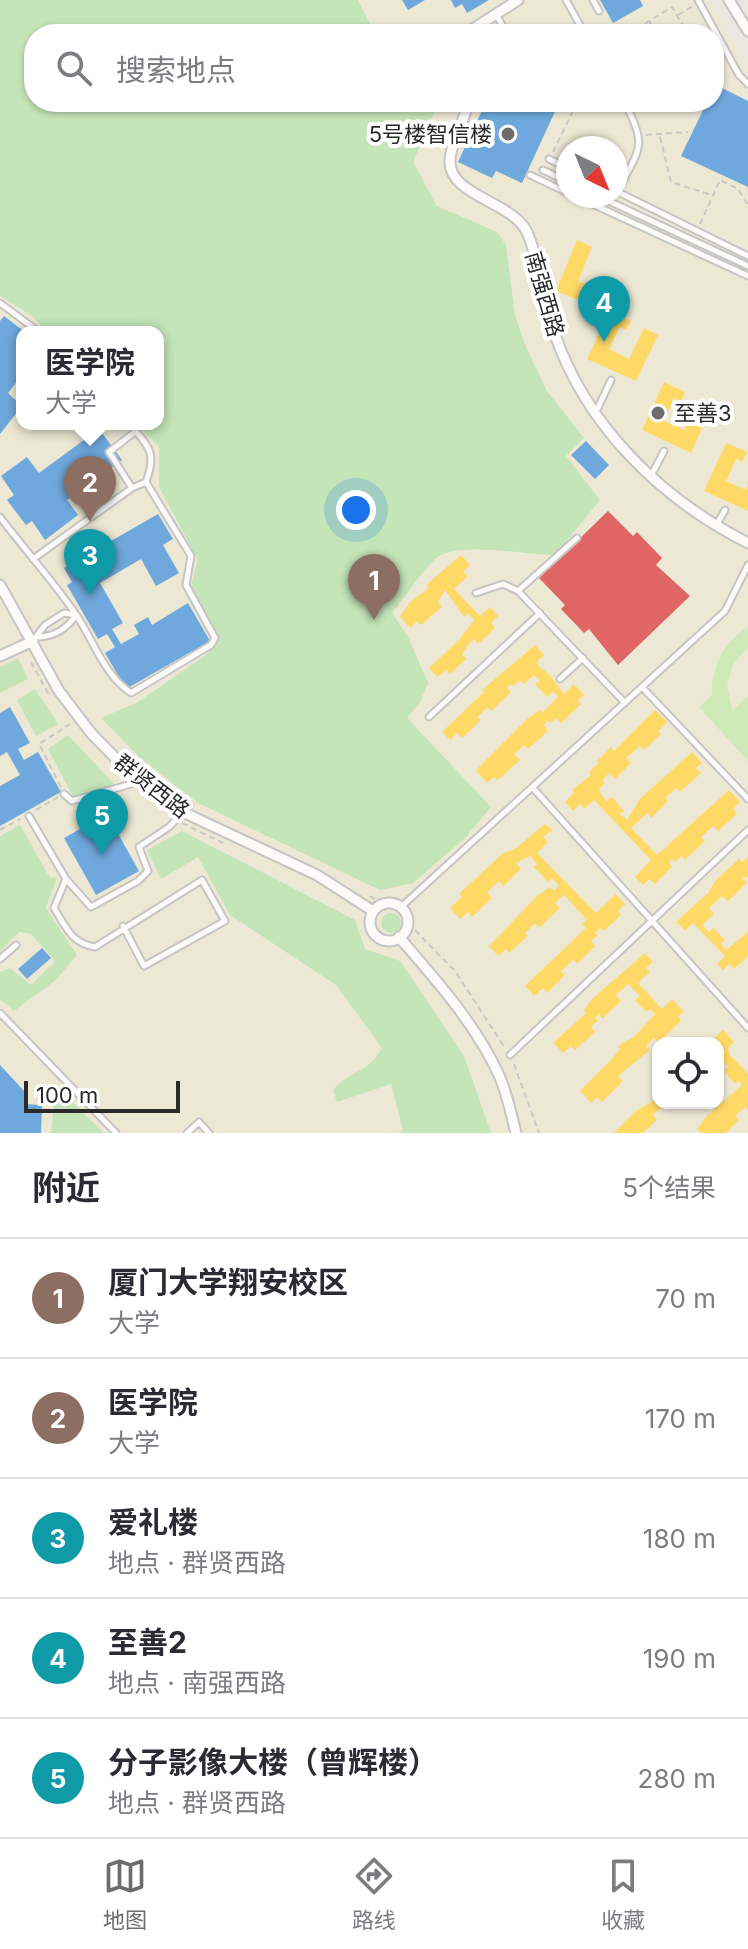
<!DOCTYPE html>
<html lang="zh">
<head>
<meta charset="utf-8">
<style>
  body { margin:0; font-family:Inter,"Noto Sans SC",sans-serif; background:#f2f2f3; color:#2b2b33 }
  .controls { position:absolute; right:24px; bottom:24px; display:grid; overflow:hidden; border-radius:16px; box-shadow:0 2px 6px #0004 }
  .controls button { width:72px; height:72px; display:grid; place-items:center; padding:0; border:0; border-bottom:2px solid #e1e1e2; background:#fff; color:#2b2b33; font:40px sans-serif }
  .compass { position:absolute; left:556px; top:136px; width:72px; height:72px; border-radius:50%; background:#fff; box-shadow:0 2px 6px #0004; rotate:137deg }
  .scale { position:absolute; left:24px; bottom:20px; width:156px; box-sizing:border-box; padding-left:8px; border:4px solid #2a2a2a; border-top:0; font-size:22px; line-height:28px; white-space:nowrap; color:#2a2a2a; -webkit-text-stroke:6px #fff; paint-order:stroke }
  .you { position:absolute; left:356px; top:510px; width:28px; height:28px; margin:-20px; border:6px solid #fff; border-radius:50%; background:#1a73e8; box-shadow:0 0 0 12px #1a73e833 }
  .badge { display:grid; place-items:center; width:52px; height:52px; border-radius:50%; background:#6d6c6a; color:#fff; font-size:26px; font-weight:700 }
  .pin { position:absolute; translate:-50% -66px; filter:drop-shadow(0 2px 4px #0008) }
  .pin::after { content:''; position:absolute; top:42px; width:28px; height:24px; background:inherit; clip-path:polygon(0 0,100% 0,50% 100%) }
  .popup { position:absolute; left:16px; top:326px; width:148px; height:104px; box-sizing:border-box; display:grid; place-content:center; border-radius:16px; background:#fff; filter:drop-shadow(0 2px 6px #0005); font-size:26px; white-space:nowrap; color:#7c7c81 }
  .popup b { font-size:30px; color:#2b2b33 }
  .popup::after { content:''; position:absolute; left:50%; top:100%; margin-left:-16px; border:16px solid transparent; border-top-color:#fff }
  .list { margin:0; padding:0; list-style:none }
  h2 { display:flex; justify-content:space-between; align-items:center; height:104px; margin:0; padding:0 32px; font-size:34px }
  h2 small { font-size:26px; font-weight:400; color:#7c7c81 }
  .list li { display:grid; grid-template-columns:52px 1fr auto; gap:24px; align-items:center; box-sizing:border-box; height:120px; padding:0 32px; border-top:2px solid #e1e1e2 }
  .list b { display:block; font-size:30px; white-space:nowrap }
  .list p { margin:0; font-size:26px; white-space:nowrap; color:#7c7c81 }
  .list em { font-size:26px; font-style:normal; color:#7c7c81 }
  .icon { flex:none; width:44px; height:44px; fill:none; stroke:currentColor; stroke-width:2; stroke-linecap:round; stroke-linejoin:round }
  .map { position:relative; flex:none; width:748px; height:1133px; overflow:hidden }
  .search { position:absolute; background:#fff; box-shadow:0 2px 6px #0004; left:24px; right:24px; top:24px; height:88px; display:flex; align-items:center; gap:20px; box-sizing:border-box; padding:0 28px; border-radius:32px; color:#7c7c81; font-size:30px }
  .sheet { height:704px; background:#fff }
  nav { display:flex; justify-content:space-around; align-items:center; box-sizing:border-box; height:112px; border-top:2px solid #e1e1e2; background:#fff; font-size:22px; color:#7c7c81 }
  nav a { display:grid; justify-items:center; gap:4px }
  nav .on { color:#6d6c6a }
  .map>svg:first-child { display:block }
  .education { fill:#ece8d4; fill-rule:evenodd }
  .green { fill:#c4e5b8 }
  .pitch { fill:#ceeab6 }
  .homes { fill:#ffd966 }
  .shops { fill:#e06666 }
  .schools { fill:#6fa8dc }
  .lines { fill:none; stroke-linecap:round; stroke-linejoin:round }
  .lane-casing { stroke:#c6c5c5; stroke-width:9 }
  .street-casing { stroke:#c6c5c5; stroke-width:13 }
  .path { stroke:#c8c8c7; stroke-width:2; stroke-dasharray:6 4; stroke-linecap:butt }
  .lane { stroke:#fcfbfa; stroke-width:5 }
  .street { stroke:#fcfbfa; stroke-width:9 }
  .poi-dot { fill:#6d6c6a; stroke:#fff; stroke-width:3 }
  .labels { text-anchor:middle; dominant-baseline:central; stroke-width:8; stroke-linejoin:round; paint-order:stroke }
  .poi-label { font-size:22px; fill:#2a2a2a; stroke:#fff; text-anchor:end }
  .street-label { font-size:22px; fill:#2a2a2a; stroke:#fff }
</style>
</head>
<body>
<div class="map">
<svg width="748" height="1133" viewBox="0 0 748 1133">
  <rect width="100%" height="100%" fill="#e9e7e0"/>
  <path class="education" d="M0,0H709L748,66V1133H0ZM34,34H714V102H34ZM568,148H616V196H568ZM22,332H158V424H22ZM658,1043H718V1103H658Z"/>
  <path class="green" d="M0,0H358L375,34H34V102H439L413,162L437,206L497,232L506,245L515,316L526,347L547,391L584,438L566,456L600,500L555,555C528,555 456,541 436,558C420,573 406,596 392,613L408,637L428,683L420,702L407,718L491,807L465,838L413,883L380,890L198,803L137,755L101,718L138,702L207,654L215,644L189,593L198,560L159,487V447L137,424H158V332H47L32,316L0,296Z
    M18,658L28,679L0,693V667Z
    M35,689L58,724L36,736L17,700Z
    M68,735L117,787L73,797L48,749Z
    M20,825L50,878L57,877L46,908L77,955L56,980L14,1011L0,999V972L10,968L31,985L55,961L31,934L19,932L0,951V836Z
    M182,831L355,920L365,949L400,961L464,1056L491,1133H398L403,1130L391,1084L337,1102L333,1090C351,1069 368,1074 382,1048L336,985L230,915L198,857L161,879L147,850Z
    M381 923a10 10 0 1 1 20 0a10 10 0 1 1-20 0Z
    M56,1086L104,1133H51Z"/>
  <path class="pitch" d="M748,627V647L734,663L727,685L734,719L732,711L748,696V761L699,707L712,695C711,666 724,642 748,627Z"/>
  <path class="homes" d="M577,240L592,247L578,281L599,290L592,306L556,291Z
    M610,311L631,321L626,330L620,327L609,349L629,359L644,328L658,335L636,381L587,359Z
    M664,382L685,392L681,401L674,398L664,421L684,430L698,399L712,406L691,453L642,430Z
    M726,443L747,452L742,462L736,459L726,481L746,490L748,485V511L704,491Z
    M461,555L470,565L463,572L468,576L454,589L480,616L490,607L498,616L491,623L495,628L478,644L474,639L468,645L462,654L466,659L450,674L446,670L438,677L429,668L459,640L474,620L468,613L464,617L445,590L438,602L442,607L421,625L417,621L410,628L400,617L409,603L429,588L426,585Z
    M535,645L544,655L537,662L539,667L548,673L564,694L574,684L584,695L578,701L581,704L561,723L556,718L550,723L548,721L544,725L548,731L528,749L524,745L514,754L520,760L498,780L494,777L487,783L476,770L527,719L540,710L542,713L558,697L553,691L547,697L535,684L540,681L534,675L524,684L520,680L514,686L511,684L507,688L511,692L491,711L488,707L477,717L481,720L462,738L457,733L450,740L442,732L484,692L482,690Z
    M655,710L667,722L658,731L661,734L644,750L640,746L626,758L631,763L615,779L609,773L603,780L605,783L599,789L601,794L607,801L612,797L624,811L620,814L627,820L640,799L692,752L702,763L696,768L701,773L680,792L676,788L665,798L668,801L651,818L647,813L631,828L657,855L729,790L740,802L733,809L737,814L718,831L713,826L701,837L705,841L685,860L681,856L675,862L672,859L669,862L672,867L655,884L649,879L643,885L635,877L651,860L594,800L584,809L580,804L573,811L565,802L574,793L572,790L591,775L589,772L599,763L597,761L611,747L614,751Z
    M545,824L552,830L544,837L548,842L537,853L596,913L616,894L625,904L618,911L621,915L604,931L600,928L595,933L598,935L591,941L595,946L577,964L573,960L561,971L565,975L547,993L543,988L534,996L525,986L586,928L582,924L587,920L564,895L555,903L560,908L539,928L535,923L525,933L528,936L509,953L506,949L498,956L489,946L537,896L550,887L554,891L559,886L552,878L548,882L534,867L537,864L530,856L516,863L521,869L503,886L499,881L487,892L492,898L472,917L468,912L460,919L450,908L462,897L459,894L502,854L516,848Z
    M748,857V877L742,878L747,883L728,901L722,896L709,908L714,914L702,925L709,932L713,928L725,940L721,944L726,950L748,932V956L734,969L729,964L723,970L717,964L725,956L693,923L685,930L676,922L709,892L715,881L739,859L742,862Z
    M645,953L653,962L646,968L650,972L638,983L662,1009L672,999L684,1012L678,1017L681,1021L658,1043L654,1038L646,1046L650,1050L618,1076L623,1081L602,1102L597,1097L591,1103L580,1091L609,1062L620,1049L618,1046L634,1037L655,1014L650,1009L646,1012L635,1000L640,996L628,984L616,995L621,1001L602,1019L599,1014L595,1018L598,1020L591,1027L595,1032L575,1050L571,1046L563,1053L553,1043L586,1013L584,1010L592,999Z
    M723,1030L734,1042L728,1048L730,1055L748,1074V1110L745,1107L735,1116L739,1120L726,1133H701L697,1129L707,1116L742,1085L739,1081L735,1084L724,1071L728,1067L721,1060L718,1063V1043H709Z
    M658,1098V1103H666L653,1115L657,1120L643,1133H614L636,1111Z"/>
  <path class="shops" d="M608,511L633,536L637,532L662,558L656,565L690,596L618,665L589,629L584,633L561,609L565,605L539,578Z"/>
  <path class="schools" d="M402,0H425L408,10Z
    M451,0H489L467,13L462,4L455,8Z
    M600,0H640L643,6L613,23Z
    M716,85L748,101V187L681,156L703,110L686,102H714Z
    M486,102H550L558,105L522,183L496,171L492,178L458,162Z
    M659,102H677L663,109Z
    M4,316L25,332H22V375L8,393L22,406L0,434V321Z
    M99,429L122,460L67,500L78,515L45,540L32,521L26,525L7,500L14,495L1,476L27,457L39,473Z
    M586,441L609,465L595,479L571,455Z
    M158,514L173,539L163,545L179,573L156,586L141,559L100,583L123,623L112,629L121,644L139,634L134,625L148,617L152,625L188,603L210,641L126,689L105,653L115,647L107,634L98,639L67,585L72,582L64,568Z
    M10,707L30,743L18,749L24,760L38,752L61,792L0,826V786L20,775L7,752L0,756V713Z
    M107,814L139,871L96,895L64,838Z
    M42,948L51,958L27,979L18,969Z
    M0,1065L25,1092L24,1104L42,1105L41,1133H0Z"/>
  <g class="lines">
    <defs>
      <path id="lane" d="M566,0L585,34
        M593,0L599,11
        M698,0L739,75L748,84
        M496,14L507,34
        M549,159L568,168
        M543,170L568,182
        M530,175L568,193
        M616,191L748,256
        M617,192C639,149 649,147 624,102
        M575,196L748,276
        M598,196L748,266
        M0,303L39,332
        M596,412L611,380
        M130,424C149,447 157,452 146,482
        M651,476L664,451
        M132,488L109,452L136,431
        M0,517C25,550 54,582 77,616C94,642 105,676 131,693L211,645L215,638L186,585L191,556L146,482L132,488L33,559
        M717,524L725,510
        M518,591L577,538
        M476,593L503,584L518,591L625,703
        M33,641L45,625L64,613L76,615C67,629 55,636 39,637
        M560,679L583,658
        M642,687L748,799
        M429,717L540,613
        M533,788L748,1028
        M64,794L72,801L138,782
        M29,816L66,879L54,908C66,927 71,943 95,947L202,880L225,921L144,966L123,926
        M66,879L91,907L138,881L148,871L139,847L169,827L190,805
        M401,907L725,611L748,565
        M0,959L16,945
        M0,1013L116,1133
        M510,1055L748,830
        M187,1133L199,1122L209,1133"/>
      <path id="street" d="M729,0L748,31
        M465,34L518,0
        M468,102C465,122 451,140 450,160C448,196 512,201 527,232C539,258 543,302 554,332C586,426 661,499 748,543
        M0,585L59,691L91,733L131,774L170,806L317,875L373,911
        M0,656L33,641
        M370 922a19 19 0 1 1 38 0a19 19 0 1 1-38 0Z
        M399,937C436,980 474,1022 498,1073C507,1092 511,1114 516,1133"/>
    </defs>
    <use href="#lane" class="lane-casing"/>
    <use href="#street" class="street-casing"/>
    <path class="path" d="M678,15L693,6
      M649,21L656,34
      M628,34L672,7L688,34
      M646,135L688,132
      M660,137L671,182L712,195
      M553,152L574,109L582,102
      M700,224L720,180L738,189L748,205
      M31,662L49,695
      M61,787L39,744L70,724
      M36,810L58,797
      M182,823L227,845
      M0,830L20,819
      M370,896L383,904
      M408,923L455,971L505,1048
      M514,1064L539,1133"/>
    <use href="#lane" class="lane"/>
    <use href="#street" class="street"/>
  </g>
  <g class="poi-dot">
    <circle cx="508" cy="134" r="8"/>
    <circle cx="658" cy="413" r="8"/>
  </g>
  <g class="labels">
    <g class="poi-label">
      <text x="492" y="134">5号楼智信楼</text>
      <text x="674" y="413" text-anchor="start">至善3</text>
    </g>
    <g class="street-label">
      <text transform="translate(545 294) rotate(74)">南强西路</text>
      <text transform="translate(152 786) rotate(38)">群贤西路</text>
    </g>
  </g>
</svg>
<div class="controls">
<button><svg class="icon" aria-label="locate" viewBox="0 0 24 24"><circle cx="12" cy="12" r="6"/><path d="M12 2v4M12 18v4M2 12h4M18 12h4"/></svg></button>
</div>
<svg class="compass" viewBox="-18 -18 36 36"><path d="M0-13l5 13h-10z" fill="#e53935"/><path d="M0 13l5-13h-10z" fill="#7c7c81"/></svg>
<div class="scale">100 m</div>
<div class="you"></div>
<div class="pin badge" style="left:374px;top:620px;background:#8d6e63">1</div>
<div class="pin badge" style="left:90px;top:522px;background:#8d6e63">2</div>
<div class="popup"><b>医学院</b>大学</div>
<div class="pin badge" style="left:90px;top:595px;background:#0f9aa8">3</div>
<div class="pin badge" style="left:604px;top:342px;background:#0f9aa8">4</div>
<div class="pin badge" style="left:102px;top:855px;background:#0f9aa8">5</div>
<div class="search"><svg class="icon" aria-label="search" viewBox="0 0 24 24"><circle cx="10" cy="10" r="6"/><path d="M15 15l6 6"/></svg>搜索地点</div>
</div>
<section class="sheet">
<h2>附近<small>5个结果</small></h2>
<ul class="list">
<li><span class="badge" style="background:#8d6e63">1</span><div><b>厦门大学翔安校区</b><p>大学</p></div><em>70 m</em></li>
<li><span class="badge" style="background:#8d6e63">2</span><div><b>医学院</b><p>大学</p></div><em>170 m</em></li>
<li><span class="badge" style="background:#0f9aa8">3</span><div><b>爱礼楼</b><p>地点 · 群贤西路</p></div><em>180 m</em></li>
<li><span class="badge" style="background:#0f9aa8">4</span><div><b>至善2</b><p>地点 · 南强西路</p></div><em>190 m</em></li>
<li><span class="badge" style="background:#0f9aa8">5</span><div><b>分子影像大楼（曾辉楼）</b><p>地点 · 群贤西路</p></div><em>280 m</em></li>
</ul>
</section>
<nav>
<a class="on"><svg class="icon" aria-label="map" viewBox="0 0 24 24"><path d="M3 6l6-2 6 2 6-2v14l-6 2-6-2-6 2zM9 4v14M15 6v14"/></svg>地图</a>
<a><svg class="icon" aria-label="directions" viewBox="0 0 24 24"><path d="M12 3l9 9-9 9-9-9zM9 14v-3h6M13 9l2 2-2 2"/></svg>路线</a>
<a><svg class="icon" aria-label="saved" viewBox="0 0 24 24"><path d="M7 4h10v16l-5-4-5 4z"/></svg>收藏</a>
</nav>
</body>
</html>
